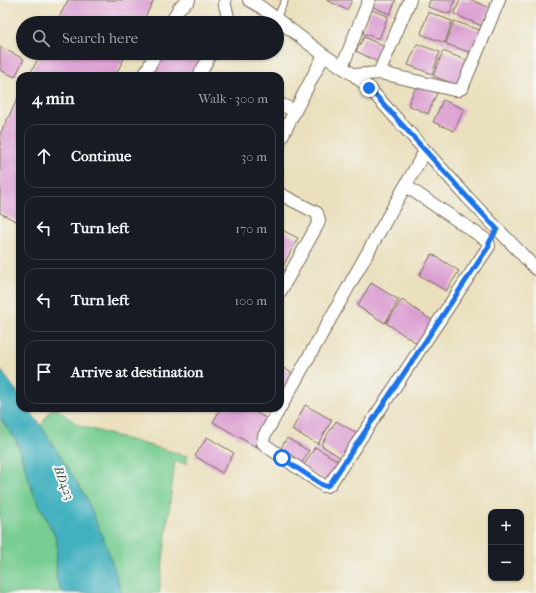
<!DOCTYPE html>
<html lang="en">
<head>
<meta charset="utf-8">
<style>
  body { margin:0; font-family:"IM FELL French Canon",serif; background:#242831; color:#f1f3f6 }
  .controls { position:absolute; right:12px; bottom:12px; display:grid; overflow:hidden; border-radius:8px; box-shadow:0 1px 3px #0004 }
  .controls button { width:36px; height:36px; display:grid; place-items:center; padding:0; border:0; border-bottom:1px solid #363941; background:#171b24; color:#f1f3f6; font:20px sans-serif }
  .stop { position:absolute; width:12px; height:12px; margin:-9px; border:3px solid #1a73e8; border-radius:50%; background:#fff }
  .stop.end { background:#1a73e8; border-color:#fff; box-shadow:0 1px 4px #0008 }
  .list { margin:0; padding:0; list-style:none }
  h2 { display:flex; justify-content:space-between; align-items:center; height:52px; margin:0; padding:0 16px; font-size:17px }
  h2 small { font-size:13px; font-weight:400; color:#9ea1a6 }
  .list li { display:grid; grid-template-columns:26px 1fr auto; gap:12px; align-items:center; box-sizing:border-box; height:64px; margin:0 8px 8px; padding:0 8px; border:1px solid #363941; border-radius:12px }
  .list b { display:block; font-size:15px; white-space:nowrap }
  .list em { font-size:13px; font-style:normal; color:#9ea1a6 }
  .icon { flex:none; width:22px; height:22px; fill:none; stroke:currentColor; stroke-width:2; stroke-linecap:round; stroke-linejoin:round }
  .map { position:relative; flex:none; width:536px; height:593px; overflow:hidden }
  .search { position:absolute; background:#171b24; box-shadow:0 1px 3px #0004; left:16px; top:16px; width:268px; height:44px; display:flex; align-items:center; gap:10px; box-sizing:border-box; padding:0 14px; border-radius:22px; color:#9ea1a6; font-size:15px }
  .panel { position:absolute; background:#171b24; box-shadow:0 1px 3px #0004; left:16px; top:72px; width:268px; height:340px; border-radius:12px }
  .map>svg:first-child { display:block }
  .green { fill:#77cd92; stroke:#597c58 }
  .water { fill:#43b1bf; stroke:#3f6e6e }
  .building { fill:#db9ed1 }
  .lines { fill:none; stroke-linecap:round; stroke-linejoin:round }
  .service-casing { stroke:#786a56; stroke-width:8 }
  .minor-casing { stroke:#786a56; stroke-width:14 }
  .service { stroke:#fff; stroke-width:6 }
  .minor { stroke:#fff; stroke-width:12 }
  .route { stroke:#1a73e8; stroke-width:5 }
  .labels { text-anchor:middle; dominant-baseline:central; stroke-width:4; stroke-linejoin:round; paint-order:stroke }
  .water-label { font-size:12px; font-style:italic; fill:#3e5956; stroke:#f6f6f2 }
</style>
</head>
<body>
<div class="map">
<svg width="536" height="593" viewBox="0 0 536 593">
  <rect width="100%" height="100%" fill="#f6f6f2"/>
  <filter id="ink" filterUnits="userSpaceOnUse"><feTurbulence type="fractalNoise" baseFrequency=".025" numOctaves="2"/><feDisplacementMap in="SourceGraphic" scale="8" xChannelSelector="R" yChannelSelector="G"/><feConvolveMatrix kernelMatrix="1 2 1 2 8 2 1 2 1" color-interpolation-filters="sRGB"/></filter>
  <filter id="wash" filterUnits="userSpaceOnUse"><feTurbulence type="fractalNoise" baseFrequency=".012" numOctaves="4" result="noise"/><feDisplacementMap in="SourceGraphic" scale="16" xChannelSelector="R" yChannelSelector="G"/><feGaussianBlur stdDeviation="0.9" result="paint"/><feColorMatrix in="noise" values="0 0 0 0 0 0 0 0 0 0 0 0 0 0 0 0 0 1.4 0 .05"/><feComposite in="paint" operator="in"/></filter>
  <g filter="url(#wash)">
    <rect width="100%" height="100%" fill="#eae0be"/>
    <path class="green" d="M52,408H55L80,426L187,456V464L175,461L159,593H122L107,548L86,497L41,426Z
      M0,418L16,441L33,492L57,540L56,579L63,593H0Z"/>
    <path class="water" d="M0,369L20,396V408H28L41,426L86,497L107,548L122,593H63L56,579L57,540L33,492L17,441L0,418Z"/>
    <g id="blocks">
      <path class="building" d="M68,0H154L142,23H56Z
        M326,0H352L347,10Z
        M376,0H396L390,14L373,7Z
        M430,0H455L450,14L428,7Z
        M460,0H472L490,8L482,26L454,14Z
        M371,10L388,16L379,39L362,33Z
        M428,12L452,21L445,43L421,34Z
        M454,21L480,30L472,53L446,44Z
        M364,37L385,47L378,62L356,51Z
        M417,44L440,52L432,74L408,65Z
        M0,47L24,59L15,77L0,70Z
        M443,51L468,61L459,86L433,76Z
        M41,53H127L115,76H29Z
        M155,53H209L197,76H144Z
        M417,84L437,93L428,114L408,105Z
        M20,94V223L0,213V134Z
        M443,100L464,109L454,131L433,122Z
        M280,229L298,238L280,272Z
        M432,254L459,271L446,291L419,275Z
        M371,283L399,300L385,323L357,306Z
        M402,300L437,324L421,346L386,323Z
        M280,366L295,375L280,398Z
        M305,405L332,420L318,444L292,430Z
        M221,408H248L271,421L256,447L213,422Z
        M336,421L358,434L343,459L321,445Z
        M207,437L234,453L222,473L195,456Z
        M287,438L309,451L300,466L278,453Z
        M315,447L340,462L328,482L303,467Z"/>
    </g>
  </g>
  <g filter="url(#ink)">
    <use href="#blocks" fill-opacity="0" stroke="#786a56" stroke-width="1"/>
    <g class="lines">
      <defs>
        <path id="service" d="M276,19L285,0"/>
        <path id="minor" d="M225,0C223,9 231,13 226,23
          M249,0L261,7L324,55L354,75L369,88L468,198L536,269
          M171,23L179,8L189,0
          M342,67L369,0
          M379,73L410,0
          M354,75L379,73L390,75L454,90H458L462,88L499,0
          M144,76L156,53
          M199,76L211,53
          M280,104L295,111
          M280,140L324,55
          M280,194L317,213L319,220L318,224L280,292
          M280,408L264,436L263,443L265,445L324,486H327L330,484L489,246L488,241L406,186
          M280,408L425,151"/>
      </defs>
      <use href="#service" class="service-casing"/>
      <use href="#minor" class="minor-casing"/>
      <use href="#service" class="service"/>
      <use href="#minor" class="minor"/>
    </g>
  </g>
  <g class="lines" filter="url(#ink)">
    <path class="route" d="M282,458L324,486H327L330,484L489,246V243L497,229L468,198L369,88"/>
  </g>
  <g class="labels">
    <g class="water-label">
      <text transform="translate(64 483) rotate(69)">BD423</text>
    </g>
  </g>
</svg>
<div class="controls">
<button>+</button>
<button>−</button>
</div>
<div class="stop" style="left:282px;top:458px"></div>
<div class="stop end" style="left:369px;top:88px"></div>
<div class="search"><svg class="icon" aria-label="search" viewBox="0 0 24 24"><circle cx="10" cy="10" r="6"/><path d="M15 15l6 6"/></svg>Search here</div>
<section class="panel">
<h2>4 min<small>Walk · 300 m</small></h2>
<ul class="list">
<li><svg class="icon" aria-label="ahead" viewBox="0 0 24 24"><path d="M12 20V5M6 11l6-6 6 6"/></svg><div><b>Continue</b></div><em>30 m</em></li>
<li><svg class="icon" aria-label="left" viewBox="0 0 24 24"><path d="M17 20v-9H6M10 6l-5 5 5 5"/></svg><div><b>Turn left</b></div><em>170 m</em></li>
<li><svg class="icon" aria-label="left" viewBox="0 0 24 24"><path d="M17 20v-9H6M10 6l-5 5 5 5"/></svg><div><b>Turn left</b></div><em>100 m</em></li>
<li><svg class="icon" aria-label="arrive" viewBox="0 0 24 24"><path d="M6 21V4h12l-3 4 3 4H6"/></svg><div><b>Arrive at destination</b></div></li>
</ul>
</section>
</div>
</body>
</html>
